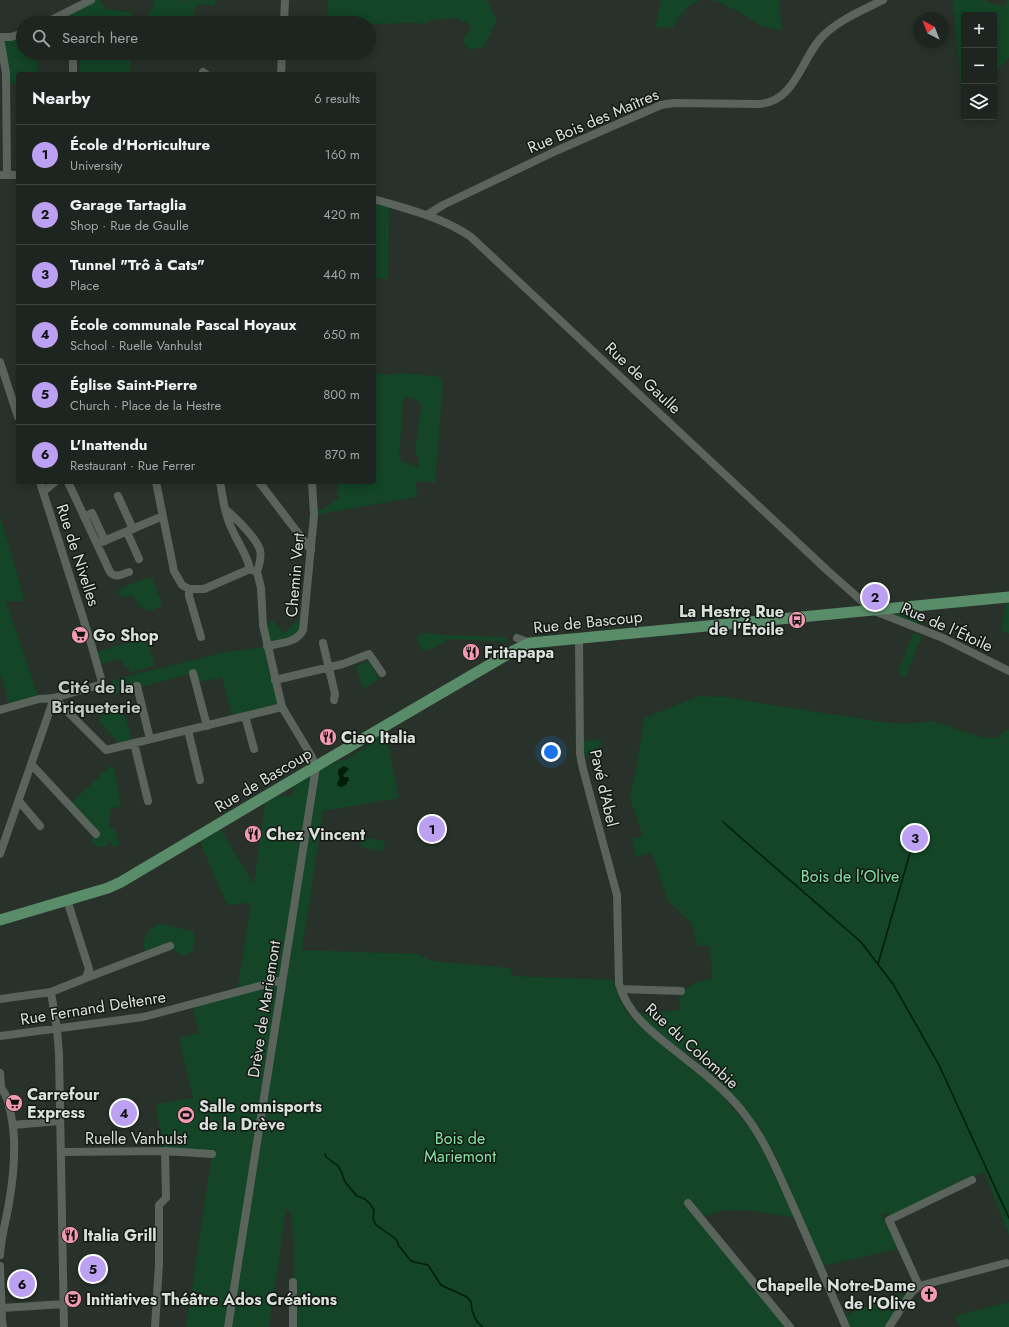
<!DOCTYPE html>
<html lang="en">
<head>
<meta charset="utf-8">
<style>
  body { margin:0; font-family:Jost,sans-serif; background:#262d29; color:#f1f3f6 }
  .controls { position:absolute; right:12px; top:12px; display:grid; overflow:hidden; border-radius:4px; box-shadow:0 2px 10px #0003 }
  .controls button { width:36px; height:36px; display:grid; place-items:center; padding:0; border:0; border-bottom:1px solid #3c423e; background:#1e2520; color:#f1f3f6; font:20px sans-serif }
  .compass { position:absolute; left:913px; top:12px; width:36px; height:36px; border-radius:50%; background:#1e2520; box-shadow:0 2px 10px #0003; rotate:318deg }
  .you { position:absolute; left:551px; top:752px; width:14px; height:14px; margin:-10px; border:3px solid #fff; border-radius:50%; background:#1a73e8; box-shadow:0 0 0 6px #1a73e833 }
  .badge { display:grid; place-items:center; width:26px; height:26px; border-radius:50%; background:#bca0f2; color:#111; font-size:13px; font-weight:700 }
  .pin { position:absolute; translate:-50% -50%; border:2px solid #fff; box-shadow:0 1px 4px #0006 }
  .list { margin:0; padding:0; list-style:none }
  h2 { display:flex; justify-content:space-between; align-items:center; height:52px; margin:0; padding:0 16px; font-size:17px }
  h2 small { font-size:13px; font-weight:400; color:#a1a5a5 }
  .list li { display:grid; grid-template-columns:26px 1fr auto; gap:12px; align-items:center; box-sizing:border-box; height:60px; padding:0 16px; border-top:1px solid #3c423e }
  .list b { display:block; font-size:15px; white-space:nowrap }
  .list p { margin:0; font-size:13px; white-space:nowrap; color:#a1a5a5 }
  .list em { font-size:13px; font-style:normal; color:#a1a5a5 }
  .icon { flex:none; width:22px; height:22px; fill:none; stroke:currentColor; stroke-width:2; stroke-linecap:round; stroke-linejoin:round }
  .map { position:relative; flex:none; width:1009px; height:1327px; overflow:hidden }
  .search { position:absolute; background:#1e2520; box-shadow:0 2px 10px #0003; left:16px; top:16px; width:360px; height:44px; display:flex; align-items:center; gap:10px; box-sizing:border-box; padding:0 14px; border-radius:22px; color:#a1a5a5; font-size:15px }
  .panel { position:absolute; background:#1e2520; box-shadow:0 2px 10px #0003; left:16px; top:72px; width:360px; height:412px; border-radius:4px }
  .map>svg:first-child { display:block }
  .green { fill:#134526; fill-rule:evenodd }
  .water { fill:#001d08 }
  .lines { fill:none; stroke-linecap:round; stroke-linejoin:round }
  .stream { stroke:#001d08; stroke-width:1.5 }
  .minor { stroke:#5a645c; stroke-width:8 }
  .major { stroke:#598c69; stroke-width:11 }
  .labels { text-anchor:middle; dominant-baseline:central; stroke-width:3; stroke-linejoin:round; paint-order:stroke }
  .street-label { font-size:16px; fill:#dae0db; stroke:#141815 }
  .poi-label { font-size:16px; font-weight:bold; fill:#dae0db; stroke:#141815; text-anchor:start }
  .park-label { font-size:16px; fill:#85e1a1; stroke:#141815 }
  .neighbourhood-label { font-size:17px; font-weight:bold; fill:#bfcbc2; stroke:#141815 }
</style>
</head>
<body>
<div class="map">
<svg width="1009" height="1327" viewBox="0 0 1009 1327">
  <rect width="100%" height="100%" fill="#28312a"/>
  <path class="green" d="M91,0H100L105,9L132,12L131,23H45Z
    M153,0H181L185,2L186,0H215V6L201,4L195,7L192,23C179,23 160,26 150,16V12C153,8 156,5 153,0Z
    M329,0H487L497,21L483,47L471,50L464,44V38L471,27L469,24L457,18L433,20L423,24L416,23L369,24V23C359,23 329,27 327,13C327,9 328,4 329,0Z
    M661,0H703C687,3 680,15 673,28L655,27Z
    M708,0H779L782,31L761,26L737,11L716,1Z
    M953,0H983L1003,7L1007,0H1009V57L994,74V15H964V108L962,99Z
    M23,33V53H54V58L38,57L37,74H18V84H7L0,37Z
    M80,53H130V74H80Z
    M374,203L389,208L388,279L374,278Z
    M374,373L387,375L400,373L436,376L441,378L443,385L435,482H416L417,497L314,515V510L323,509L338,499V482H374ZM407,397C414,399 420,400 422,408L420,413L415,452L419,460L417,470L416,466L401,461L399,457L403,400Z
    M0,516L25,601H6L39,699L10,707L0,673Z
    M150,577L152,578L161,601V605C149,617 139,607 132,595L126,598L119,595L118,592L121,588Z
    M1009,597V634L1001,630L1006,602Z
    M922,610L919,625L898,616V612Z
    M302,616L301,629L294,637L270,641L266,624L272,620L284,634Z
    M426,633L446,635L505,637L508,641L506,643L504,642L450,639L436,647L425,651C420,648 417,642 418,637L420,634Z
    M913,633L922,636L905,678L898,673Z
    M147,640L155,666L130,672L128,666L124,667L121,659L102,664L97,652L118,645Z
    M264,647L277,702L274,706L232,716L222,677L196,683L193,673L115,694L112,680L221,653Z
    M366,661L369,662L379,679L363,689L356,667Z
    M699,696L728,697L765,704L883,722L904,724L933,721L984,738H997L1006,729L1009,730V1236L984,1172L891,1215L887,1213L881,1214L898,1249L822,1266L774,1153L752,1122L701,1065L648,1025L637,1014L679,1010L681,991L697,982L713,978L709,946H698L691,923L667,899L652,853L636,857L632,839L640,837L642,834L630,798L637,763L644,718Z
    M117,705C125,710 129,730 131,739L121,743H119L100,723L99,720C102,713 109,706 117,705Z
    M382,734L387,738L399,798L323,811L302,950L418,954L432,961L510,968L513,976L613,980L620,1000L631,1018L653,1038L695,1070L717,1090L748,1126L762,1148L795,1218L754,1211L726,1210L701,1217L792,1327H294V1250L291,1213L286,1209L269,1327H186L212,1154L163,1151L156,1104L193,1098L179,1038L199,1033L192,1005L237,992L251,903L227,905L200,842L221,830L254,884L265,803L277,796H292L295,779L325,761L328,766L341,760H345L367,747L371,741Z
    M601,740V745L584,757V741Z
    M110,766L114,768L121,807L111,808L109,827C118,829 116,837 120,844L119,845L114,847L109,840L108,845L106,847C99,847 94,847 91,840L102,829L95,830L71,803Z
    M362,837L385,841L383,851L360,847Z
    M159,924L188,930L193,932L195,940L192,952L185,955H179L175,950L170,946L146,953C140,940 147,929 159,924Z
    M905,1294L886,1327H848L843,1316L898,1295Z
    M1009,1302V1327H960L954,1316Z"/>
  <path class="water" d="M344,766L349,769L343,775L344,777H348L349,779L346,785L341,787L338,786L337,783L340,778L338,774V770Z"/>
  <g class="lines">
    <path class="stream" d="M723,822L861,942L893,984L939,1065L1009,1218
      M878,964L912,846
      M325,1154L326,1157L338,1166L341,1171L345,1182L357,1196L365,1199L370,1204L374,1210L373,1219L376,1225L396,1239L399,1246L410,1260L414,1262L428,1265L441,1285L467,1297L471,1302L472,1310L475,1318L478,1323L483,1327"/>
    <path class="minor" d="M45,23L91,0
      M284,23L285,0
      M0,37H11L23,33
      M0,38L6,73L7,175
      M203,72L206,74
      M73,74V53
      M281,74L282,53
      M0,175H18
      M374,199C407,209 442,217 471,237L829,572L872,610L943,638L1009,671
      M427,215L443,205L558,150L661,105L673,103L759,104C797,102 802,54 825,34C841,19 863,10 883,0
      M0,362L18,417
      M68,482L110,572C116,579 122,574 129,572
      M156,482L174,571L182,585L189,589H204L250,569L257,572L261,588L263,625L282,707L312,757L316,767L228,1327
      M220,482C223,497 224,513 231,527C237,542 247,554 250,569
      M259,482L311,550
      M43,492L55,482
      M118,496L133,529
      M225,509C235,517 257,539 260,550C262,558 259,565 257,572
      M84,517L92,513L105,541
      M127,532L139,559
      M97,544L163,516
      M189,589V596L201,637
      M517,638L530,643
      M579,638L580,754L583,769L617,895L619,984C629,1019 660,1038 687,1060C708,1076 730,1094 746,1116C765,1141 777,1170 790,1199C809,1241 827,1284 846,1327
      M323,643L335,694L334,700
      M267,646C280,643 297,643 303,630L314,515L312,482
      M193,673L207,726
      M275,680L343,664L369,654L382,673
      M137,686L150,739
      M54,698L106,750L282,707
      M0,710L39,699L54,698L99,685L102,682L90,640L40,482
      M245,716L254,749
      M188,730L200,780
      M134,743L148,801
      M32,765L96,834
      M19,801L40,826
      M0,854L54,698
      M86,978L170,946
      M621,989L681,991
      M51,992L57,1029L59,1054L64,1327
      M0,999L51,992L86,978L89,969L67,900
      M0,1036L143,1017L282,980
      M0,1073L1,1087
      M0,1086C7,1095 9,1104 11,1115C17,1143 14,1174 9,1203C6,1221 1,1237 0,1255
      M13,1125L59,1121
      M61,1152L165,1151L212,1154
      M688,1203L790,1327
      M0,1266L2,1320L3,1327
      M293,1282V1327
      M919,1286L889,1220L972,1180
      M2,1308L64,1304
      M155,1327L159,1264V1205L166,1198L165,1151
      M889,1327L911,1293L919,1286L1006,1263"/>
    <path class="major" d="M0,920L108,888L121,882L325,761L513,651L530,643L1009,597"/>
  </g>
  <defs>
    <symbol id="bus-disc" viewBox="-11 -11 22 22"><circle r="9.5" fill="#f19ab1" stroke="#141815"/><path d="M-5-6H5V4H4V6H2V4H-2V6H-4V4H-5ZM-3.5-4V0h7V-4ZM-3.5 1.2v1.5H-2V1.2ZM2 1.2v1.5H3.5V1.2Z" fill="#111"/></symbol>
    <symbol id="supermarket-disc" viewBox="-11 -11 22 22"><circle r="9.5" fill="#f19ab1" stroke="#141815"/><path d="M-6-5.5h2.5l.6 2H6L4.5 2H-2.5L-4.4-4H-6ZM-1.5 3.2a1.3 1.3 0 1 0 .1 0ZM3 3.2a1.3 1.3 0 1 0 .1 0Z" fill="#111"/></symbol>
    <symbol id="restaurant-disc" viewBox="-11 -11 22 22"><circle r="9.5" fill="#f19ab1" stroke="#141815"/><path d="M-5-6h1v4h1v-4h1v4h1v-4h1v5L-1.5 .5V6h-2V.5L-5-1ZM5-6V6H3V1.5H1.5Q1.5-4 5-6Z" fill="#111"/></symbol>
    <symbol id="stadium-disc" viewBox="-11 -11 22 22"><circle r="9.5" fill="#f19ab1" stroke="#141815"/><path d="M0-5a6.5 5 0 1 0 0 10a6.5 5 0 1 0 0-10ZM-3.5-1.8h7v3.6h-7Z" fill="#111"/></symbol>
    <symbol id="church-disc" viewBox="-11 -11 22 22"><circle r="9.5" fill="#f19ab1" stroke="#141815"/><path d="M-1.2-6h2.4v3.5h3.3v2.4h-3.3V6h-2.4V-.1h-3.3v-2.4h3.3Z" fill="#111"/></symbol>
    <symbol id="theatre-disc" viewBox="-11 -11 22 22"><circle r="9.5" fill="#f19ab1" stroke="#141815"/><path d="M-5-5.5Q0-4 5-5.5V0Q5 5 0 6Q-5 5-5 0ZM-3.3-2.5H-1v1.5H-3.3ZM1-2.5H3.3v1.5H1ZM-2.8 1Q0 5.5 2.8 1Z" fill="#111"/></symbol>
  </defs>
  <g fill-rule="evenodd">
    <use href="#bus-disc" x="787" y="610" width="20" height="20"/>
    <use href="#supermarket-disc" x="70" y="625" width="20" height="20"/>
    <use href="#restaurant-disc" x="461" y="642" width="20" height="20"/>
    <use href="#restaurant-disc" x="318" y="727" width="20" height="20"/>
    <use href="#restaurant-disc" x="243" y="824" width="20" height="20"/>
    <use href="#supermarket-disc" x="4" y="1093" width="20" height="20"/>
    <use href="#stadium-disc" x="176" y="1105" width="20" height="20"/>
    <use href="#restaurant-disc" x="60" y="1225" width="20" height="20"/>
    <use href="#church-disc" x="919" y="1284" width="20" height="20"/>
    <use href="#theatre-disc" x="63" y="1289" width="20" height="20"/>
  </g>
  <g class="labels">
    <g class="street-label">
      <text transform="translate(593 121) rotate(-23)">Rue Bois des Maîtres</text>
      <text transform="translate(643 378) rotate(43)">Rue de Gaulle</text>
      <text transform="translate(78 555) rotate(72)">Rue de Nivelles</text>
      <text transform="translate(295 575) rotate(-85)">Chemin Vert</text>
      <text transform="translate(588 622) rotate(-6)">Rue de Bascoup</text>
      <text transform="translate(947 627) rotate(24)">Rue de l'Étoile</text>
      <text transform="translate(263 780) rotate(-31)">Rue de Bascoup</text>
      <text transform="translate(604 788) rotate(77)">Pavé d'Abel</text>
      <text transform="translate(93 1008) rotate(-9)">Rue Fernand Deltenre</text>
      <text transform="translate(264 1009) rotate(-81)">Drève de Mariemont</text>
      <text transform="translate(692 1046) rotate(42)">Rue du Colombie</text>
      <text x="136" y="1138">Ruelle Vanhulst</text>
    </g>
    <g class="poi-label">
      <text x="784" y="611" text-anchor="end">La Hestre Rue<tspan x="784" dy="18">de l'Étoile</tspan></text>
      <text x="93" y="635">Go Shop</text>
      <text x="484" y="652">Fritapapa</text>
      <text x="341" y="737">Ciao Italia</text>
      <text x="266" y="834">Chez Vincent</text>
      <text x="27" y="1094">Carrefour<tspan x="27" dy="18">Express</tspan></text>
      <text x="199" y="1106">Salle omnisports<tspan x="199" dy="18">de la Drève</tspan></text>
      <text x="83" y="1235">Italia Grill</text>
      <text x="916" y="1285" text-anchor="end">Chapelle Notre-Dame<tspan x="916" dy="18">de l'Olive</tspan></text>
      <text x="86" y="1299">Initiatives Théâtre Ados Créations</text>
    </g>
    <g class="park-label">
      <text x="850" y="876">Bois de l'Olive</text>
      <text x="460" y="1138">Bois de<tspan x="460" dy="18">Mariemont</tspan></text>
    </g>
    <g class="neighbourhood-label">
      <text x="96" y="687">Cité de la<tspan x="96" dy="20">Briqueterie</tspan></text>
    </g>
  </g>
</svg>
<div class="controls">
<button>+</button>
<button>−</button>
<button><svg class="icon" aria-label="layers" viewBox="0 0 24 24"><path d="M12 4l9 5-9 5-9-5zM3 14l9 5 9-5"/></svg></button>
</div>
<svg class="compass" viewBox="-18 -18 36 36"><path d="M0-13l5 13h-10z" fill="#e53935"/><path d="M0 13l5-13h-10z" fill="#a1a5a5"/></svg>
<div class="you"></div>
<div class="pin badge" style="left:432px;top:829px">1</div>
<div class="pin badge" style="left:875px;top:597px">2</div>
<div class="pin badge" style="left:915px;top:838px">3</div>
<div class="pin badge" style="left:124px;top:1113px">4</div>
<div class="pin badge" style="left:93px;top:1269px">5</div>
<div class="pin badge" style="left:22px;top:1284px">6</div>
<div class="search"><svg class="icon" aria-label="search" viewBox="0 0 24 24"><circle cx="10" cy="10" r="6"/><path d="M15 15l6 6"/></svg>Search here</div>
<section class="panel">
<h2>Nearby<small>6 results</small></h2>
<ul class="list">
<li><span class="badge">1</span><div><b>École d'Horticulture</b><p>University</p></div><em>160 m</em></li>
<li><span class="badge">2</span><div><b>Garage Tartaglia</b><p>Shop · Rue de Gaulle</p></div><em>420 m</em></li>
<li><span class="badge">3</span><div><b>Tunnel &quot;Trô à Cats&quot;</b><p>Place</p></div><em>440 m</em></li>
<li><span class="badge">4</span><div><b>École communale Pascal Hoyaux</b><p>School · Ruelle Vanhulst</p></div><em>650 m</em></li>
<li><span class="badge">5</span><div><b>Église Saint-Pierre</b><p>Church · Place de la Hestre</p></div><em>800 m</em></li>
<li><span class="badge">6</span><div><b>L'Inattendu</b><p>Restaurant · Rue Ferrer</p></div><em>870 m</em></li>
</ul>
</section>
</div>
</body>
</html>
